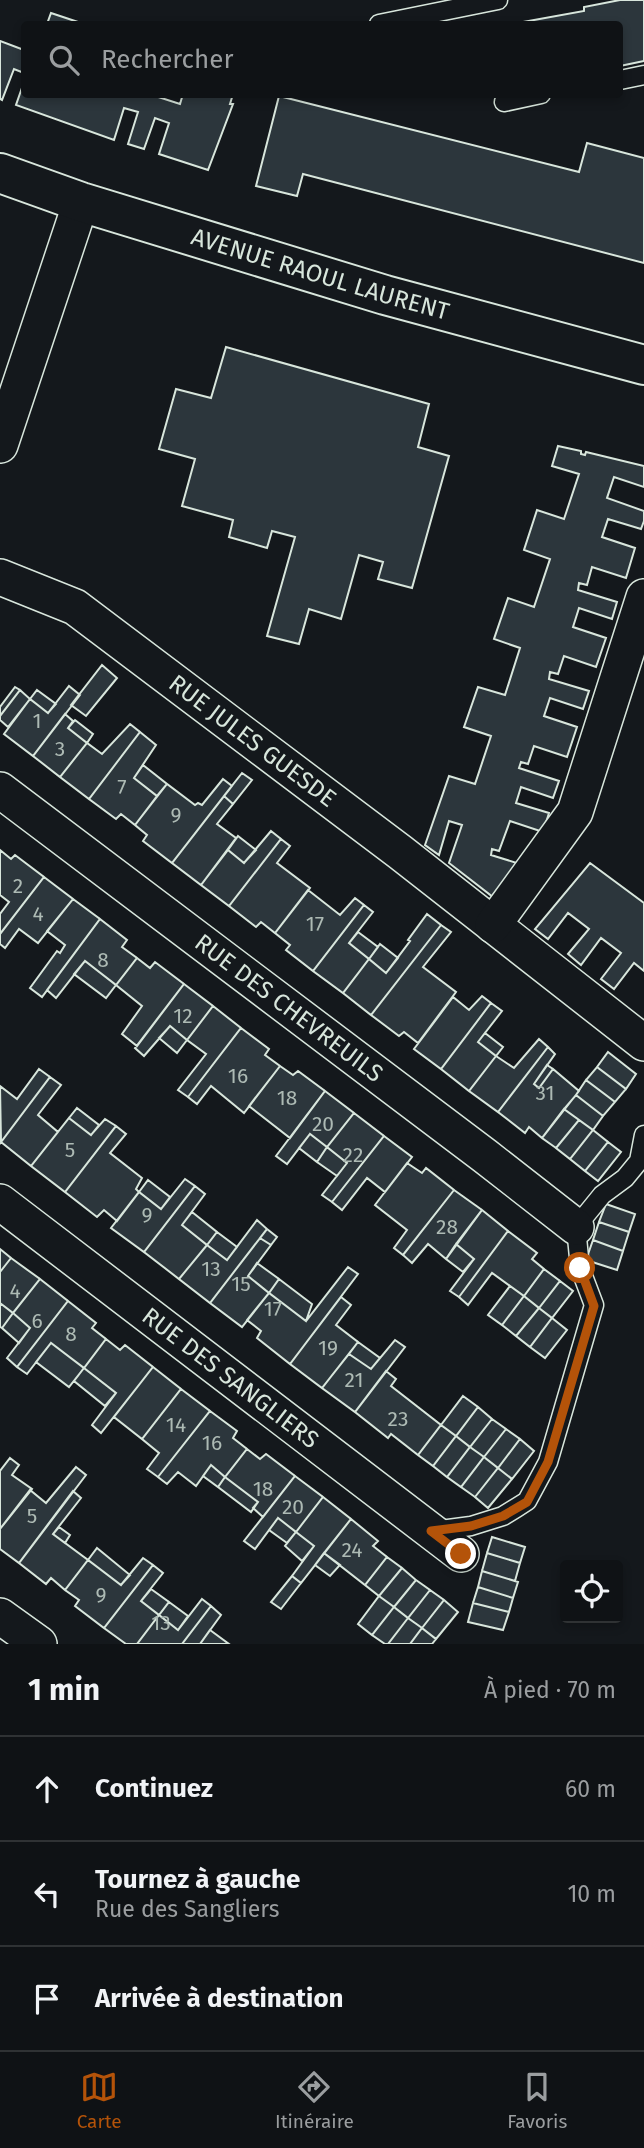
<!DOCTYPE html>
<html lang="fr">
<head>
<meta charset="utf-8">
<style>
  body { margin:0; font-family:"Fira Sans",sans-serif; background:#181b1e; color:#f1f3f6 }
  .controls { position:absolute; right:21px; bottom:21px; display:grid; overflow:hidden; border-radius:7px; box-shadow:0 4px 10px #0003 }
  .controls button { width:63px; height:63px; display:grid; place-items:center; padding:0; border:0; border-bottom:2px solid #2f3234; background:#0f1215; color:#f1f3f6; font:35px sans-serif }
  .stop { position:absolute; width:21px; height:21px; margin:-16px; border:5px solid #b45309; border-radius:50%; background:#fff }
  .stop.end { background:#b45309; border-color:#fff; box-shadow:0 2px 7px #0008 }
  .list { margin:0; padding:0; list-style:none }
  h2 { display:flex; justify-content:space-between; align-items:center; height:91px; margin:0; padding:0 28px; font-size:30px }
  h2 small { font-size:23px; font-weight:400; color:#9b9ea0 }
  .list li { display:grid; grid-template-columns:46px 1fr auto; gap:21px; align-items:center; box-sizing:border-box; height:105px; padding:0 28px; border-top:2px solid #2f3234 }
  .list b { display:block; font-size:26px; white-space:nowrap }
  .list p { margin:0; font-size:23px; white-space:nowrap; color:#9b9ea0 }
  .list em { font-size:23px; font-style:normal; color:#9b9ea0 }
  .icon { flex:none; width:38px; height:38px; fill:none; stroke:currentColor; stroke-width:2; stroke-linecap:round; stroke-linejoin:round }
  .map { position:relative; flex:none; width:644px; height:1644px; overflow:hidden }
  .search { position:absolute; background:#0f1215; box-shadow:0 4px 10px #0003; left:21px; right:21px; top:21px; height:77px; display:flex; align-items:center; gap:18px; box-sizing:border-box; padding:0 24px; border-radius:7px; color:#9b9ea0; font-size:26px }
  .sheet { height:406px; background:#0f1215 }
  nav { display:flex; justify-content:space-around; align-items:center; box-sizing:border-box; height:98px; border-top:2px solid #2f3234; background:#0f1215; font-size:19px; color:#9b9ea0 }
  nav a { display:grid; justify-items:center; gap:4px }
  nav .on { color:#b45309 }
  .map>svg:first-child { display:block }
  .building { fill:#2c363c; stroke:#d8e6dc; stroke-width:2 }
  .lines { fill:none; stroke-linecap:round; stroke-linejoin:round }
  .service-casing { stroke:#d8e6dc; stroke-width:21 }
  .minor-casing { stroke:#d8e6dc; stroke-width:38 }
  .secondary-casing { stroke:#d8e6dc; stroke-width:42 }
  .service { stroke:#14181c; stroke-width:18 }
  .minor { stroke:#14181c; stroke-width:35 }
  .secondary { stroke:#14181c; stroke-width:38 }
  .route { stroke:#b45309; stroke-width:9 }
  .labels { text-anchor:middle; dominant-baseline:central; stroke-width:5; stroke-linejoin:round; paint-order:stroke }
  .number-label { font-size:21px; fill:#adbab4 }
  .street-label { font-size:24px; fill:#d8e6dc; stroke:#14181c }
</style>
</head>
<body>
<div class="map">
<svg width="644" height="1644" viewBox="0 0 644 1644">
  <rect width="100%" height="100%" fill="#14181c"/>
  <path class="building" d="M620,0H644V61L620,66V24H512L584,11V7Z
    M51,13L84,24H47Z
    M0,41L24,50V73L14,69L2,100L0,99Z
    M24,82V94H149L180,104L183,94H233L230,104H233L208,170L159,154L169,123L155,118L144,149L128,144L138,112L124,108L114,140L16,105Z
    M279,96L579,172L587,143L644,158V263L303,174L297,196L256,186Z
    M226,347L429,404L418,447L449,456L412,588L378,579L383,562L359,555L341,619L309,609L299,644L267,636L295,537L272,531L267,548L229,537L233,520L182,506L195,459L159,449L176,389L211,398Z
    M558,446L581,451V454L585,455L586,452L644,466V487L614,477L607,498L644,511V521L641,529L608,519L602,537L635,548L626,578L592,567L587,585L579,583L578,590L617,602L612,619L579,608L573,627L606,638L596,667L564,656L558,674L550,672L549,679L589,691L583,709L550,698L544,716L577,727L567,757L534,746L528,764L521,762L519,768L559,781L553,798L521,787L516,803L549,813L543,832L510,821L499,851L492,849L491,855L520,864L493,897L449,863L462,825L449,821L439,855L425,845L449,776L475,784L491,736L464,727L478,687L505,695L520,648L494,639L508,598L534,607L550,559L524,550L537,510L564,519L579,474L552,466Z
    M102,665L117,678L86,716L71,705Z
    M69,686L80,695L33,756L4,734L30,699L48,713Z
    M15,687L20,690L0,716V707Z
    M20,690L30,699L8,727L0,720V716Z
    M37,690L56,704L48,713L30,699Z
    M65,714L73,721L68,728L87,743L60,777L33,756Z
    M75,720L93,734L87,743L68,728Z
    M130,724L140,732L89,799L60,777L87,743L102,754Z
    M140,732L156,745L134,778L157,796L135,825L121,814L116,819L89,799Z
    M143,765L167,784L157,796L134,778Z
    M242,773L252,780L233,804L224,796Z
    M223,779L232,786L172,863L143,841L147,835L135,825L167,784L195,805L198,803L202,805Z
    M224,796L233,804L217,824L236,838L201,885L172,863Z
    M271,831L281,839L229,906L201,885L228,850L244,863Z
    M238,836L256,850L244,863L228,850Z
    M281,839L290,846L277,863L310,888L275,933L261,922L256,927L229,906Z
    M0,850L11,859L15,855L44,877L0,934V914L9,902L0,895Z
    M590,863L644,903V971L634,963L614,989L601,979L621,953L601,938L581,965L568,954L589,929L568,913L548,939L535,929Z
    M44,877L73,899L38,943L19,929L5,948L0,944V934Z
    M308,890L340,915L355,898L364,905L313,971L286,950L290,945L275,933Z
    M73,899L100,919L42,997L30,988L57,951L60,953L65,945L47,931Z
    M364,905L373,912L349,943L369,959L343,993L313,971Z
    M427,914L441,925L371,1015L343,993L369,959L386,973L410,941L408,940Z
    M100,919L127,940L122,947L137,958L116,985L85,961L56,998L47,990Z
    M441,925L451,932L423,967L456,992L418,1043L404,1032L399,1036L371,1015Z
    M358,932L378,947L369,959L349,943Z
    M380,944L398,958L386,973L369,959Z
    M137,958L150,968L155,962L184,984L137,1046L122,1034L142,1006L116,985Z
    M85,961L116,985L106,998L74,974Z
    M184,984L213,1006L187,1040L170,1026L144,1056L135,1048Z
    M482,996L491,1003L441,1069L414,1049L453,997L469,1010Z
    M491,1003L502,1011L478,1042L496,1056L469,1091L441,1069Z
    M213,1006L241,1028L188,1097L178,1090L206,1054L187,1040Z
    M170,1026L187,1040L177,1053L159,1038Z
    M241,1028L269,1049L265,1055L280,1066L244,1113L211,1086L197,1104L188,1097Z
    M485,1033L503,1047L496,1056L478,1042Z
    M539,1039L548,1047L498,1112L469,1091L496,1056L514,1068Z
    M548,1047L555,1054L534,1084L539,1088L553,1069L579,1091L542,1138L529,1127L525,1133L498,1112Z
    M608,1052L636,1074L626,1089L597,1067Z
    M547,1065L553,1069L539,1088L534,1084Z
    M280,1066L293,1075L298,1071L325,1091L290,1138L249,1106Z
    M597,1067L626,1089L615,1102L586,1080Z
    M39,1069L50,1077L1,1142L0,1086L17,1099Z
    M50,1077L61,1085L38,1115L58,1132L31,1166L1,1142Z
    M586,1080L615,1102L603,1116L576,1095Z
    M325,1091L354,1113L327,1147L310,1134L287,1164L276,1156Z
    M576,1095L603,1116L593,1130L564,1109Z
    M77,1108L99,1125L91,1135L69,1118Z
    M564,1109L579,1120L556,1148L542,1138Z
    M354,1113L384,1136L332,1202L322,1195L347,1163L327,1147Z
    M69,1118L91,1135L105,1119L116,1126L65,1192L31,1166Z
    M579,1120L593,1130L570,1159L556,1148Z
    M116,1126L126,1134L110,1153L142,1178L136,1189L139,1192L117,1221L104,1210L97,1217L65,1192Z
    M593,1130L608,1142L585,1171L570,1159Z
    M310,1134L327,1147L317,1162L299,1148Z
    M384,1136L412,1157L385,1192L367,1178L342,1210L332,1202Z
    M608,1142L621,1152L598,1181L585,1171Z
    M327,1147L347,1163L337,1176L317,1162Z
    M407,1163L422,1173L426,1168L454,1190L403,1255L394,1248L407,1230L375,1205Z
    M185,1179L195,1186L144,1252L111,1228L139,1192L161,1209Z
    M148,1180L170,1197L161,1209L139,1192Z
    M195,1186L205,1194L182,1225L207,1245L179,1279L144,1252Z
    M454,1190L482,1210L446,1259L428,1244L412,1263L403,1255Z
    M606,1204L635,1214L629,1232L599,1222Z
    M482,1210L508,1231L459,1297L450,1291L474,1259L456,1244Z
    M192,1212L217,1232L207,1245L182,1225Z
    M257,1220L267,1229L210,1303L179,1279L207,1245L227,1260Z
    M599,1222L629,1232L623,1251L593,1240Z
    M267,1229L277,1237L271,1245L260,1238Z
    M508,1231L537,1253L532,1259L544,1269L524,1296L492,1273L468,1305L459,1297Z
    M217,1232L237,1247L227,1260L207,1245Z
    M260,1238L271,1245L248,1276L269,1293L242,1327L210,1303Z
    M593,1240L623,1251L617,1270L586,1260Z
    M456,1244L474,1259L463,1272L446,1259Z
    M0,1249L11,1258L0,1272Z
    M11,1258L40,1279L13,1313L0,1303V1272Z
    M257,1263L279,1279L269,1293L248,1276Z
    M348,1267L358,1274L290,1364L257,1338L261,1331L247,1320L269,1293L306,1321Z
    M544,1269L560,1281L539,1308L524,1296Z
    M40,1279L68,1301L17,1367L7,1358L30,1328L13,1313Z
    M279,1279L312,1304L306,1321L269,1293Z
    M560,1281L573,1291L552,1318L539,1308Z
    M510,1286L524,1296L502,1325L488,1315Z
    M524,1296L539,1308L516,1336L502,1325Z
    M341,1297L351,1305L336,1325L358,1342L322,1388L290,1364Z
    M68,1301L96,1323L92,1328L106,1339L84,1368L51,1343L27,1374L17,1367Z
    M0,1303L13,1313L2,1328L0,1327Z
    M539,1308L552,1318L530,1347L516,1336Z
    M13,1313L30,1328L19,1343L2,1328Z
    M552,1318L567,1330L545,1358L530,1347Z
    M106,1339L120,1350L125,1345L153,1367L101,1433L92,1425L116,1393L84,1368Z
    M395,1340L405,1347L355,1412L322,1388L349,1354L371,1369Z
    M358,1342L380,1358L371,1369L349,1354Z
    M51,1343L84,1368L69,1387L36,1362Z
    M153,1367L181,1389L142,1439L114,1417Z
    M84,1368L116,1393L105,1406L74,1381Z
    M386,1371L396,1379L391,1386L441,1425L418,1455L391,1434L388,1438L355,1412Z
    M181,1389L210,1411L158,1477L147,1469L159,1453L142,1439Z
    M463,1396L478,1407L456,1436L441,1425Z
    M478,1407L492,1419L470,1447L456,1436Z
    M210,1411L237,1431L233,1438L247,1449L225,1477L211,1465L196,1486L178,1472L167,1484L158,1477Z
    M492,1419L506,1429L484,1457L470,1447Z
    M441,1425L456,1436L433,1466L418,1455Z
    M506,1429L520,1439L498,1468L484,1457Z
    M456,1436L470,1447L447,1477L433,1466Z
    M520,1439L534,1451L512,1479L498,1468Z
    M470,1447L484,1457L461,1487L447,1477Z
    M247,1449L260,1459L266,1454L295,1476L263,1517L253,1508L258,1502L225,1477Z
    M484,1457L498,1468L475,1497L461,1487Z
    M10,1458L19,1465L12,1475L32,1489L0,1529V1471Z
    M211,1465L225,1477L218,1487L203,1476Z
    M76,1467L86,1475L19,1563L0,1549V1529L30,1490L46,1503Z
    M498,1468L512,1479L488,1508L475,1497Z
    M295,1476L323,1497L296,1532L278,1518L255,1549L244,1541Z
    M225,1477L258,1502L251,1512L218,1487Z
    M73,1491L81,1498L53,1534L88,1560L65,1590L51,1578L46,1584L19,1563Z
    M323,1497L351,1519L301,1583L292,1576L314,1546L296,1532Z
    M278,1518L296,1532L287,1543L269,1530Z
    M351,1519L378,1541L373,1546L387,1557L365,1585L324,1553Z
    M59,1527L70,1535L65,1543L53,1534Z
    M296,1532L314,1546L302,1561L285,1546Z
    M492,1537L525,1547L520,1563L487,1553Z
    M97,1548L130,1575L121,1585L88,1560Z
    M324,1553L340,1565L330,1576L315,1565Z
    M487,1553L520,1563L515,1581L482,1571Z
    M387,1557L402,1568L379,1596L365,1585Z
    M143,1558L153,1565L104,1628L75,1606L79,1600L65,1590L88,1560L121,1585Z
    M153,1565L163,1573L141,1601L159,1615L137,1644H126L104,1628Z
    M402,1568L416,1580L394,1607L379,1596Z
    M482,1571L518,1582L513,1598L478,1587Z
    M292,1576L301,1583L281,1609L271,1602Z
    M416,1580L430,1590L408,1618L394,1607Z
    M478,1587L513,1598L509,1612L473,1603Z
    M151,1589L169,1602L159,1615L141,1601Z
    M430,1590L444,1600L422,1628L408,1618Z
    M379,1596L394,1607L372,1635L358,1624Z
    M202,1599L211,1606L182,1644H137L159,1615L178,1630Z
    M444,1600L458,1612L436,1639L422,1628Z
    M169,1602L188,1616L178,1630L159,1615Z
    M473,1603L509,1612L503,1630L468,1622Z
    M211,1606L221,1615L200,1644H182Z
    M394,1607L408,1618L388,1644H385L372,1635Z
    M408,1618L422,1628L410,1644H388Z
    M422,1628L436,1639L432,1644H410Z
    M210,1630L229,1644H200Z"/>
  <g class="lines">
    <defs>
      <path id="service" d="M379,24L498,0
        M620,80L644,75
        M504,102L541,94
        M433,1531L471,1526L503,1516L516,1508L527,1501L548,1462L594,1305L580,1268L576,1227L602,1195L625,1178L639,1161L644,1135"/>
      <g id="minor">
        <path d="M0,445L81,202"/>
        <path id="s1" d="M0,577L75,607L400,852L644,1043"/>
        <path id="s2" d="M0,790L485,1156L576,1227"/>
        <path d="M493,925L575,812L644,597"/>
        <path id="s3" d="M0,1202L461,1554"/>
        <path d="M0,1616L39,1644"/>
      </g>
      <g id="secondary">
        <path id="s4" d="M0,173L81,202L385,295L644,365"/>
      </g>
    </defs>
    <use href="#service" class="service-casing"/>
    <use href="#minor" class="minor-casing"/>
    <use href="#secondary" class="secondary-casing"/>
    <use href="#service" class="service"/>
    <use href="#minor" class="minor"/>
    <use href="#secondary" class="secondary"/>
  </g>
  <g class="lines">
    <path class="route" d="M461,1554L431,1531L471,1526L503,1516L527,1502L548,1462L594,1306L580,1268"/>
  </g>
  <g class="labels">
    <g class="number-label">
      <text x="37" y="721">1</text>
      <text x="60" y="749">3</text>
      <text x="122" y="787">7</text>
      <text x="176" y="815">9</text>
      <text x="18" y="886">2</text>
      <text x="38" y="914">4</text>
      <text x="315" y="924">17</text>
      <text x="103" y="960">8</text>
      <text x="183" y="1016">12</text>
      <text x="238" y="1076">16</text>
      <text x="545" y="1093">31</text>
      <text x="287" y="1098">18</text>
      <text x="323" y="1124">20</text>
      <text x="70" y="1150">5</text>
      <text x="353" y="1155">22</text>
      <text x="147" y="1215">9</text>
      <text x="447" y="1227">28</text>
      <text x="211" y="1269">13</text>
      <text x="241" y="1284">15</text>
      <text x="15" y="1291">4</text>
      <text x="273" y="1309">17</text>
      <text x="37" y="1321">6</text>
      <text x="71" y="1334">8</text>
      <text x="328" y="1348">19</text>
      <text x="354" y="1380">21</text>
      <text x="398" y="1419">23</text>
      <text x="176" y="1425">14</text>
      <text x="212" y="1443">16</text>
      <text x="263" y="1489">18</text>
      <text x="293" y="1507">20</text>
      <text x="32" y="1516">5</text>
      <text x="352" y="1550">24</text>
      <text x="101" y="1595">9</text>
      <text x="161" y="1623">13</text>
    </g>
    <g class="street-label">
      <text stroke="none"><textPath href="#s4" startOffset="336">AVENUE RAOUL LAURENT</textPath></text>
      <text stroke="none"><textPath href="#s1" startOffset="303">RUE JULES GUESDE</textPath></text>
      <text stroke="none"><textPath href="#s2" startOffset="362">RUE DES CHEVREUILS</textPath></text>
      <text stroke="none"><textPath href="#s3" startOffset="290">RUE DES SANGLIERS</textPath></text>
    </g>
  </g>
</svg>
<div class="controls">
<button><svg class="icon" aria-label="locate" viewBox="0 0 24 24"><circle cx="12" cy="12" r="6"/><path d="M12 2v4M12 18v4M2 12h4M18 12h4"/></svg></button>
</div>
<div class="stop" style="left:580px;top:1268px"></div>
<div class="stop end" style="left:461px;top:1554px"></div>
<div class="search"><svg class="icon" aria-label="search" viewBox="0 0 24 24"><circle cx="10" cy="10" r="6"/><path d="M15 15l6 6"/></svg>Rechercher</div>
</div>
<section class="sheet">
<h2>1 min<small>À pied · 70 m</small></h2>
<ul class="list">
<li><svg class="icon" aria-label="ahead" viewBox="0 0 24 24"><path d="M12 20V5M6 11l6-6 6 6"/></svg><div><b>Continuez</b></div><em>60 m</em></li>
<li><svg class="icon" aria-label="left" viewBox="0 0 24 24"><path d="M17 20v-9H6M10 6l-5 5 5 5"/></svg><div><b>Tournez à gauche</b><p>Rue des Sangliers</p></div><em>10 m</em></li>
<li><svg class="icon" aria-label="arrive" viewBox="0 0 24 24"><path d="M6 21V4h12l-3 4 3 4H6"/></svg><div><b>Arrivée à destination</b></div></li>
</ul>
</section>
<nav>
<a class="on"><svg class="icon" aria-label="map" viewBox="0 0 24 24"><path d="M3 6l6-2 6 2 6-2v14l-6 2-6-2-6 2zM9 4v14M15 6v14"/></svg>Carte</a>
<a><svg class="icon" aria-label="directions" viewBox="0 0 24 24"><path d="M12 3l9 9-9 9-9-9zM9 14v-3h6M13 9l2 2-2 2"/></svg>Itinéraire</a>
<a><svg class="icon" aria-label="saved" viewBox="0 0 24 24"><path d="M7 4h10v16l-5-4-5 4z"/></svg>Favoris</a>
</nav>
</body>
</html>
